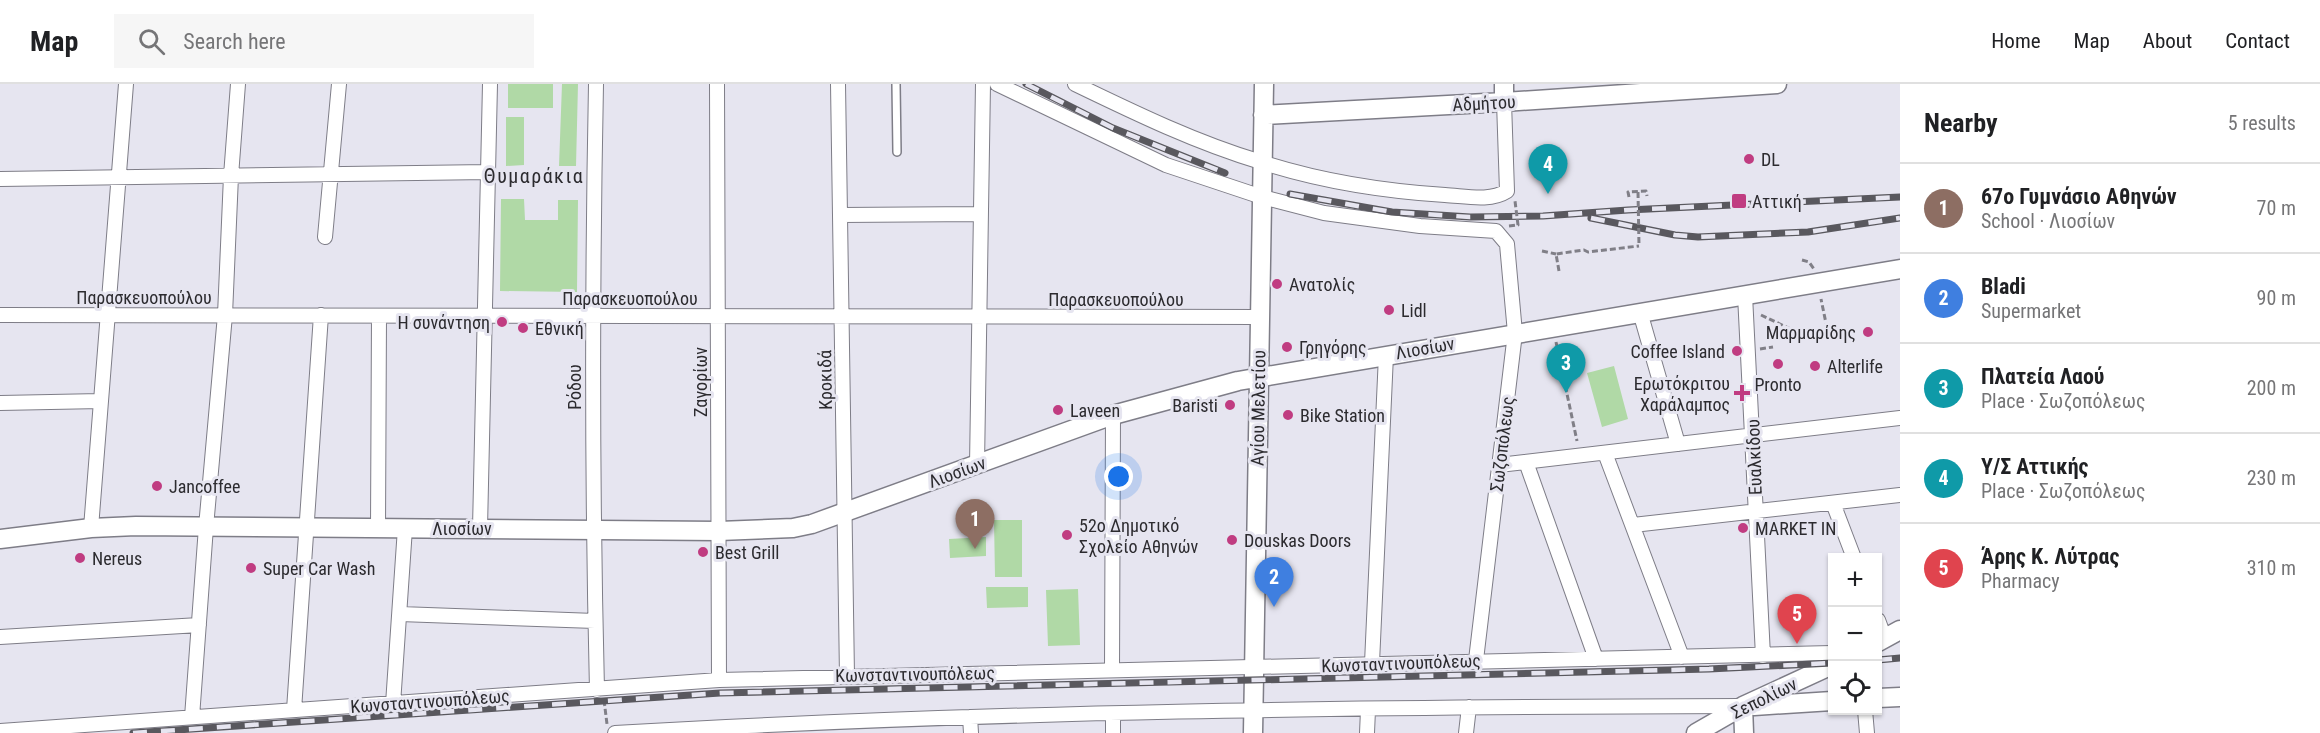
<!DOCTYPE html>
<html lang="en">
<head>
<meta charset="utf-8">
<style>
  body { margin:0; font-family:"Roboto Condensed",sans-serif; background:#f6f6f6; color:#202124 }
  .controls { position:absolute; right:18px; bottom:18px; display:grid; overflow:hidden; border-radius:0px; box-shadow:0 2px 4px #0004 }
  .controls button { width:54px; height:54px; display:grid; place-items:center; padding:0; border:0; border-bottom:2px solid #e0e0e0; background:#fff; color:#202124; font:30px sans-serif }
  .you { position:absolute; left:1119px; top:393px; width:21px; height:21px; margin:-15px; border:4px solid #fff; border-radius:50%; background:#1a73e8; box-shadow:0 0 0 9px #1a73e833 }
  .badge { display:grid; place-items:center; width:39px; height:39px; border-radius:50%; background:#c03c81; color:#fff; font-size:20px; font-weight:700 }
  .pin { position:absolute; translate:-50% -50px; filter:drop-shadow(0 2px 3px #0008) }
  .pin::after { content:''; position:absolute; top:32px; width:21px; height:18px; background:inherit; clip-path:polygon(0 0,100% 0,50% 100%) }
  .list { margin:0; padding:0; list-style:none }
  h2 { display:flex; justify-content:space-between; align-items:center; height:78px; margin:0; padding:0 24px; font-size:26px }
  h2 small { font-size:20px; font-weight:400; color:#757577 }
  .list li { display:grid; grid-template-columns:39px 1fr auto; gap:18px; align-items:center; box-sizing:border-box; height:90px; padding:0 24px; border-top:2px solid #e0e0e0 }
  .list b { display:block; font-size:22px; white-space:nowrap }
  .list p { margin:0; font-size:20px; white-space:nowrap; color:#757577 }
  .list em { font-size:20px; font-style:normal; color:#757577 }
  .icon { flex:none; width:33px; height:33px; fill:none; stroke:currentColor; stroke-width:2; stroke-linecap:round; stroke-linejoin:round }
  .map { position:relative; flex:none; width:1900px; height:649px; overflow:hidden }
  header { display:flex; align-items:center; gap:36px; box-sizing:border-box; height:84px; padding:0 30px; background:#fff; border-bottom:2px solid #e0e0e0 }
  header strong { font-size:28px }
  nav { display:flex; gap:33px; margin-inline-start:auto; font-size:21px }
  .search { width:420px; height:54px; background:#f6f6f6; display:flex; align-items:center; gap:15px; box-sizing:border-box; padding:0 21px; border-radius:0px; color:#757577; font-size:22px }
  main { display:flex }
  aside { flex:1; background:#fff }
  .map>svg:first-child { display:block }
  .green { fill:#b0d9a6 }
  .lines { fill:none; stroke-linecap:round; stroke-linejoin:round }
  .lane-casing { stroke:#7e7d87; stroke-width:10 }
  .street-casing { stroke:#7e7d87; stroke-width:16 }
  .secondary-casing { stroke:#7e7d87; stroke-width:21 }
  .path { stroke:#807f87; stroke-width:3; stroke-dasharray:6 3; stroke-linecap:butt }
  .lane { stroke:#fff; stroke-width:7 }
  .street { stroke:#fff; stroke-width:14 }
  .secondary { stroke:#fff; stroke-width:18 }
  .rail-casing { stroke:#59585e; stroke-width:7 }
  .rail { stroke:#e6e5f0; stroke-width:4.5; stroke-dasharray:14; stroke-linecap:butt }
  .path-bridge { stroke:#807f87; stroke-width:3; stroke-dasharray:6 3; stroke-linecap:butt }
  .poi-dot { fill:#c03c81; stroke:#e6e5f0; stroke-width:2 }
  .labels { text-anchor:middle; dominant-baseline:central; stroke-width:6; stroke-linejoin:round; paint-order:stroke }
  .street-label { font-size:18px; fill:#2c2b2f; stroke:#e6e5f0 }
  .poi-label { font-size:18px; fill:#2c2b2f; stroke:#e6e5f0; text-anchor:start }
  .neighbourhood-label { font-size:20px; letter-spacing:1.5px; fill:#2c2b2f; stroke:#e6e5f0 }
</style>
</head>
<body>
<header>
<strong>Map</strong>
<div class="search"><svg class="icon" aria-label="search" viewBox="0 0 24 24"><circle cx="10" cy="10" r="6"/><path d="M15 15l6 6"/></svg>Search here</div>
<nav><a>Home</a><a>Map</a><a>About</a><a>Contact</a></nav>
</header>
<main>
<div class="map">
<svg width="1900" height="649" viewBox="0 0 1900 649">
  <rect width="100%" height="100%" fill="#e6e5f0"/>
  <path class="green" d="M508,0H553V24H508Z
    M562,0H578L576,82H559Z
    M506,33H524V81L506,82Z
    M501,115H524L525,136H558V116H578L577,208L500,207Z
    M1614,282L1628,335L1602,343L1587,289Z
    M994,436H1022V493H995Z
    M986,453V472L950,474L949,455Z
    M986,503H1028V523L987,524Z
    M1078,505L1080,561L1048,562L1046,506Z"/>
  <g class="lines">
    <defs>
      <path id="lane" d="M896,0L897,68"/>
      <path id="street" d="M596,0C592,202 592,404 597,606
        M717,0L719,596
        M838,0L847,592
        M997,0L1166,81L1262,113L1324,129L1420,142L1496,147L1507,160L1515,249L1476,576
        M1075,0C1135,29 1197,59 1261,78C1320,97 1383,107 1445,111C1465,112 1490,118 1507,107L1504,18
        M0,95L488,88
        M841,131L981,130
        M325,153L339,0
        M1745,211L1763,572
        M1640,228L1678,360
        M0,231L1260,233
        M0,319L101,317
        M1605,369L1682,573
        M1526,378L1596,575
        M977,381L983,0
        M1499,381L1900,334
        M1833,419L1854,474
        M1633,441L1900,411
        M91,444L126,0
        M378,444L379,232
        M480,444L490,0
        M400,530L595,537
        M1878,536L1885,555
        M0,553L199,541
        M1372,579L1386,271
        M1112,585L1113,331
        M393,620L405,444
        M294,626L321,231
        M1865,626L1867,649
        M192,633L206,443L225,231L231,92L238,0
        M970,633L971,649
        M0,647L719,596L1832,569
        M615,649C990,627 1366,623 1741,622
        M1113,649V631
        M1367,649L1368,626
        M1466,649L1469,623"/>
      <path id="secondary" d="M1504,0V18
        M1263,31L1504,18L1777,0
        M0,455L91,444L136,442L719,447L793,444L812,440L1113,331L1238,297L1900,185
        M1878,558L1900,546
        M1878,614L1900,613
        M1743,622L1744,649
        M1754,622L1832,617
        M1253,649L1264,0
        M1696,649L1743,622L1832,581"/>
    </defs>
    <use href="#lane" class="lane-casing"/>
    <use href="#street" class="street-casing"/>
    <use href="#secondary" class="secondary-casing"/>
    <path class="path" d="M1629,113L1628,108L1646,107L1647,112
      M1542,167L1556,170
      M1802,176L1809,178L1814,185
      M1559,187L1556,170L1584,166L1588,168L1639,162
      M1761,231L1801,250L1827,245
      M1818,256L1827,253L1828,249L1821,215
      M1556,258L1577,357
      M1760,265L1773,263
      M604,616L607,640"/>
    <use href="#lane" class="lane"/>
    <use href="#street" class="street"/>
    <use href="#secondary" class="secondary"/>
    <defs>
      <path id="rail" d="M1026,0L1113,44L1225,89
        M1290,110L1392,128L1470,133L1543,132L1628,126L1900,113
        M1591,134L1675,151L1698,153L1808,148L1900,134
        M1878,576L1900,574
        M133,649L720,609L1709,585L1832,579"/>
    </defs>
    <use href="#rail" class="rail-casing"/>
    <use href="#rail" class="rail"/>
    <path class="path-bridge" d="M1638,108L1639,162
      M1509,142L1518,141L1515,117"/>
  </g>
  <g class="poi-dot">
    <circle cx="1749" cy="75" r="6"/>
    <rect x="1731" y="109" width="16" height="16" rx="3"/>
    <circle cx="1277" cy="200" r="6"/>
    <circle cx="1389" cy="226" r="6"/>
    <circle cx="502" cy="238" r="6"/>
    <circle cx="523" cy="244" r="6"/>
    <circle cx="1868" cy="248" r="6"/>
    <circle cx="1287" cy="263" r="6"/>
    <circle cx="1737" cy="267" r="6"/>
    <circle cx="1778" cy="280" r="6"/>
    <circle cx="1815" cy="282" r="6"/>
    <path d="M1739 300h6v6h6v6h-6v6h-6v-6h-6v-6h6z"/>
    <circle cx="1230" cy="321" r="6"/>
    <circle cx="1058" cy="326" r="6"/>
    <circle cx="1288" cy="331" r="6"/>
    <circle cx="157" cy="402" r="6"/>
    <circle cx="1743" cy="444" r="6"/>
    <circle cx="1067" cy="451" r="6"/>
    <circle cx="1232" cy="456" r="6"/>
    <circle cx="703" cy="468" r="6"/>
    <circle cx="80" cy="474" r="6"/>
    <circle cx="251" cy="484" r="6"/>
  </g>
  <g class="labels">
    <g class="street-label">
      <text transform="translate(1484 19) rotate(-3)">Αδμήτου</text>
      <text x="144" y="213">Παρασκευοπούλου</text>
      <text x="630" y="214">Παρασκευοπούλου</text>
      <text x="1116" y="215">Παρασκευοπούλου</text>
      <text transform="translate(1425 264) rotate(-10)">Λιοσίων</text>
      <text transform="translate(825 296) rotate(-91)">Κροκιδά</text>
      <text transform="translate(700 298) rotate(-90)">Ζαγορίων</text>
      <text transform="translate(574 303) rotate(-90)">Ρόδου</text>
      <text transform="translate(1258 324) rotate(-89)">Αγίου Μελετίου</text>
      <text transform="translate(1502 360) rotate(-83)">Σωζοπόλεως</text>
      <text transform="translate(1754 373) rotate(-92)">Ευαλκίδου</text>
      <text transform="translate(957 388) rotate(-20)">Λιοσίων</text>
      <text x="462" y="444">Λιοσίων</text>
      <text transform="translate(1401 579) rotate(-2)">Κωνσταντινουπόλεως</text>
      <text transform="translate(915 590) rotate(-1)">Κωνσταντινουπόλεως</text>
      <text transform="translate(1764 614) rotate(-26)">Σεπολίων</text>
      <text transform="translate(430 617) rotate(-4)">Κωνσταντινουπόλεως</text>
    </g>
    <g class="poi-label">
      <text x="1761" y="75">DL</text>
      <text x="1752" y="117">Αττική</text>
      <text x="1289" y="200">Ανατολίς</text>
      <text x="1401" y="226">Lidl</text>
      <text x="490" y="238" text-anchor="end">Η συνάντηση</text>
      <text x="535" y="244">Εθνική</text>
      <text x="1856" y="248" text-anchor="end">Μαρμαρίδης</text>
      <text x="1299" y="263">Γρηγόρης</text>
      <text x="1725" y="267" text-anchor="end">Coffee Island</text>
      <text x="1827" y="282">Alterlife</text>
      <text x="1730" y="299" text-anchor="end">Ερωτόκριτου<tspan x="1730" dy="21">Χαράλαμπος</tspan></text>
      <text x="1778" y="300" text-anchor="middle">Pronto</text>
      <text x="1218" y="321" text-anchor="end">Baristi</text>
      <text x="1070" y="326">Laveen</text>
      <text x="1300" y="331">Bike Station</text>
      <text x="169" y="402">Jancoffee</text>
      <text x="1079" y="441">52ο Δημοτικό<tspan x="1079" dy="21">Σχολείο Αθηνών</tspan></text>
      <text x="1755" y="444">MARKET IN</text>
      <text x="1244" y="456">Douskas Doors</text>
      <text x="715" y="468">Best Grill</text>
      <text x="92" y="474">Nereus</text>
      <text x="263" y="484">Super Car Wash</text>
    </g>
    <g class="neighbourhood-label">
      <text x="534" y="92">Θυμαράκια</text>
    </g>
  </g>
</svg>
<div class="controls">
<button>+</button>
<button>−</button>
<button><svg class="icon" aria-label="locate" viewBox="0 0 24 24"><circle cx="12" cy="12" r="6"/><path d="M12 2v4M12 18v4M2 12h4M18 12h4"/></svg></button>
</div>
<div class="you"></div>
<div class="pin badge" style="left:975px;top:465px;background:#8d6e63">1</div>
<div class="pin badge" style="left:1274px;top:523px;background:#3f7fe0">2</div>
<div class="pin badge" style="left:1566px;top:309px;background:#0f9aa8">3</div>
<div class="pin badge" style="left:1548px;top:110px;background:#0f9aa8">4</div>
<div class="pin badge" style="left:1797px;top:560px;background:#e0444e">5</div>
</div>
<aside>
<h2>Nearby<small>5 results</small></h2>
<ul class="list">
<li><span class="badge" style="background:#8d6e63">1</span><div><b>67ο Γυμνάσιο Αθηνών</b><p>School · Λιοσίων</p></div><em>70 m</em></li>
<li><span class="badge" style="background:#3f7fe0">2</span><div><b>Bladi</b><p>Supermarket</p></div><em>90 m</em></li>
<li><span class="badge" style="background:#0f9aa8">3</span><div><b>Πλατεία Λαού</b><p>Place · Σωζοπόλεως</p></div><em>200 m</em></li>
<li><span class="badge" style="background:#0f9aa8">4</span><div><b>Υ/Σ Αττικής</b><p>Place · Σωζοπόλεως</p></div><em>230 m</em></li>
<li><span class="badge" style="background:#e0444e">5</span><div><b>Άρης Κ. Λύτρας</b><p>Pharmacy</p></div><em>310 m</em></li>
</ul>
</aside>
</main>
</body>
</html>
